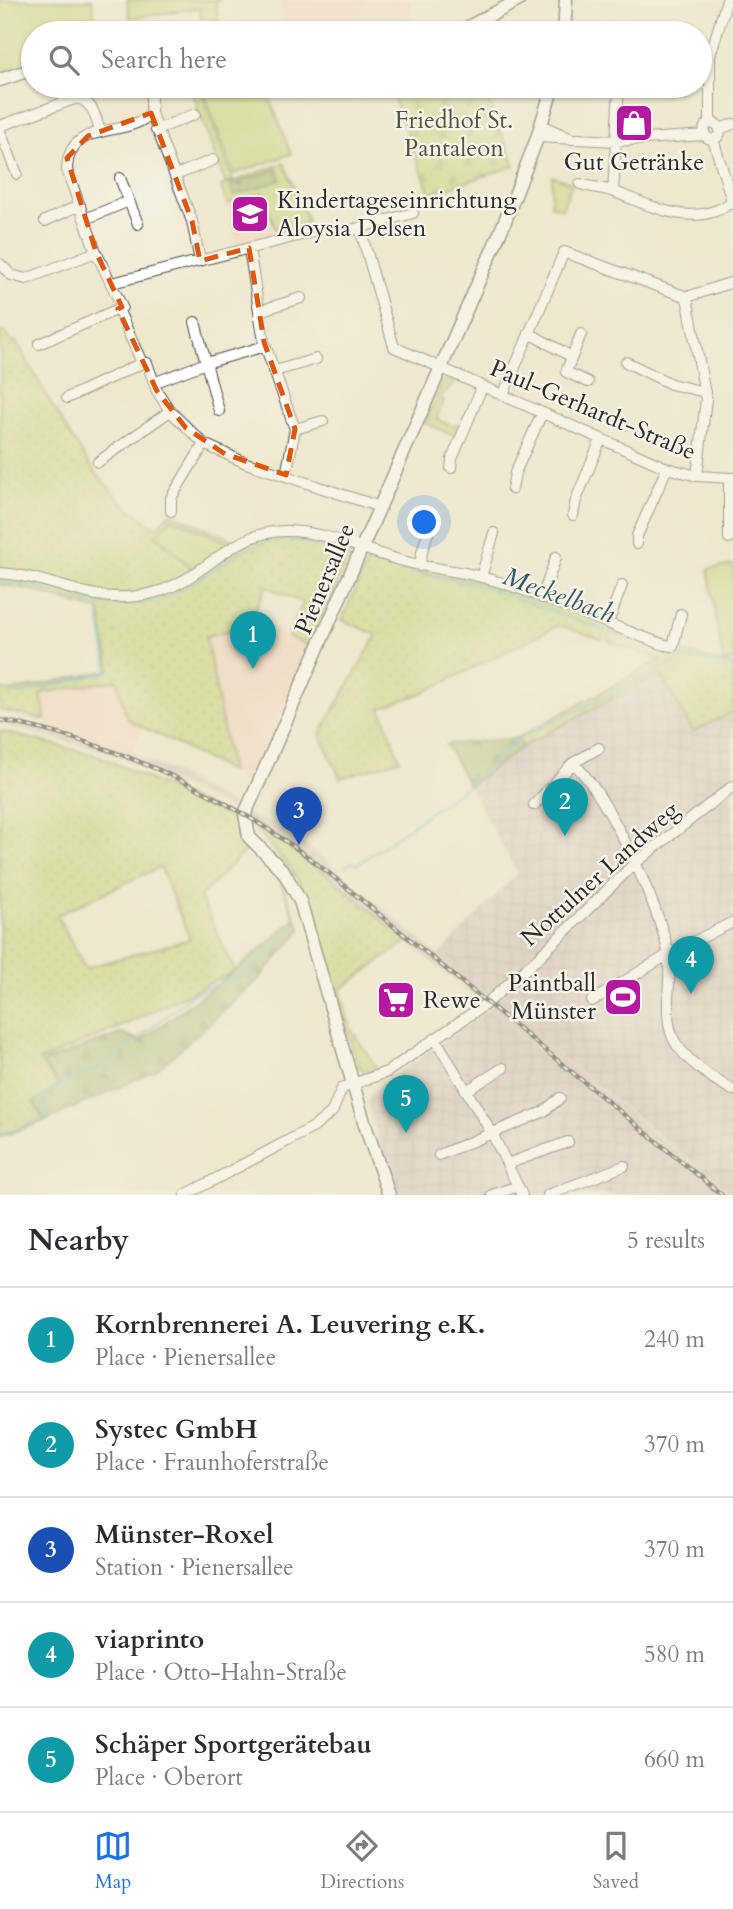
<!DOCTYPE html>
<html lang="en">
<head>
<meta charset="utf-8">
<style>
  body { margin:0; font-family:Cardo,serif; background:#f2f2f3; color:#2b2b33 }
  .you { position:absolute; left:425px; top:523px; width:24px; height:24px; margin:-18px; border:5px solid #fff; border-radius:50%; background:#1a73e8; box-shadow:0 0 0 10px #1a73e833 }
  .badge { display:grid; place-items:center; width:46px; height:46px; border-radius:50%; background:#1a73e8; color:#fff; font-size:23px; font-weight:700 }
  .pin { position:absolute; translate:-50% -58px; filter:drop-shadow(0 2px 4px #0008) }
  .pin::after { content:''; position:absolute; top:37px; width:24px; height:21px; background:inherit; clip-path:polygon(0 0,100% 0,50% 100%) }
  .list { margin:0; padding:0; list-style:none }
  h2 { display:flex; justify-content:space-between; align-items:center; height:91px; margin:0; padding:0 28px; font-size:30px }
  h2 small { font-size:23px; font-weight:400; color:#7c7c81 }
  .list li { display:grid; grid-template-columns:46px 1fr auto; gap:21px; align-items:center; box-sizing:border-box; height:105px; padding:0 28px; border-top:2px solid #e1e1e2 }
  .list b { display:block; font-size:26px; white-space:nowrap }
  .list p { margin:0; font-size:23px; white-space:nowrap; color:#7c7c81 }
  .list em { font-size:23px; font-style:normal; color:#7c7c81 }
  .icon { flex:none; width:38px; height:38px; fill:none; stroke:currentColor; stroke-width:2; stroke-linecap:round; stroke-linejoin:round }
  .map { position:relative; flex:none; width:733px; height:1195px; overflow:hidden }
  .search { position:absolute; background:#fff; box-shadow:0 2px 5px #0004; left:21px; right:21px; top:21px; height:77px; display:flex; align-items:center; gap:18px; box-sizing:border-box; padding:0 24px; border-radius:38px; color:#7c7c81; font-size:26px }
  .sheet { height:616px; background:#fff }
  nav { display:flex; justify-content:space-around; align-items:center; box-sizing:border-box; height:98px; border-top:2px solid #e1e1e2; background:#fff; font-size:19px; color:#7c7c81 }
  nav a { display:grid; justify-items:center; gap:4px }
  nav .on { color:#1a73e8 }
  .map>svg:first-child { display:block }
  .built { fill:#f4d3c0 }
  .industrial { fill:url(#industrial-grid) }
  .railway { fill:#d0c0bc }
  .grass { fill:url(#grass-dots); stroke:#787f50; stroke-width:2; fill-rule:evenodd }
  .forest { fill:url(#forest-firs); stroke:#637048; stroke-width:2 }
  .cemetery { fill:url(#cemetery-stones); stroke:#787f50; stroke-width:2 }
  .green { fill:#c4d375; stroke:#787f50; stroke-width:2; fill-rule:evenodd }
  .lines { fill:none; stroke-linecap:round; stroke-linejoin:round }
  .stream { stroke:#47afc6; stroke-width:2 }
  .minor-casing { stroke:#484743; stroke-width:12 }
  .major-casing { stroke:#484743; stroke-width:15 }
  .minor { stroke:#fff; stroke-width:10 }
  .major { stroke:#fff; stroke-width:12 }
  .rail-casing { stroke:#2b2b2b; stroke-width:4.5 }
  .rail { stroke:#f7f3e8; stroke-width:2; stroke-dasharray:5; stroke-linecap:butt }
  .marked { fill:none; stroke:#df570e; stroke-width:5; stroke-dasharray:14 9; stroke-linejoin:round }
  .labels { text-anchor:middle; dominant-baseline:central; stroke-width:5; stroke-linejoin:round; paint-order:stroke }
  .park-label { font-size:24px; fill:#51553e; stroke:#f7f3e8 }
  .poi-label { font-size:24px; fill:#2b2b2b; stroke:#f7f3e8; text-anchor:start }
  .street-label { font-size:24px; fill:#2b2b2b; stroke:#f7f3e8 }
  .water-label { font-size:26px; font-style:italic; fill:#355961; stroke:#f7f3e8 }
</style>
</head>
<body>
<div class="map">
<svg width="733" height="1195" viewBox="0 0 733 1195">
  <defs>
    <pattern id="industrial-grid" width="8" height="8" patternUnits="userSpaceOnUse" patternTransform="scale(1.75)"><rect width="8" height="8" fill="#d0c0bc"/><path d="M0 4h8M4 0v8" fill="none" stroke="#b3a5a2"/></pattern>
    <pattern id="grass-dots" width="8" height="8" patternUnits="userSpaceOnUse" patternTransform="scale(1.75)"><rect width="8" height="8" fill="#c4d375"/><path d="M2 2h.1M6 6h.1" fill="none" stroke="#a9b565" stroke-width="1.8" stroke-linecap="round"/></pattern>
    <pattern id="forest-firs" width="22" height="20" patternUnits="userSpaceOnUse" patternTransform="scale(1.75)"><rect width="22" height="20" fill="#9bb566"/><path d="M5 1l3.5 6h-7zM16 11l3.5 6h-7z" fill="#7f9354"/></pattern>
    <pattern id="cemetery-stones" width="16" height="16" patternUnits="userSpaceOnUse" patternTransform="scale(1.75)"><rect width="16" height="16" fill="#c4d375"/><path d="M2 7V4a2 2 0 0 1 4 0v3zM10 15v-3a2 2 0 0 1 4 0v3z" fill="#a9b565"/></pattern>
  </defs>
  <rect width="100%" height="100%" fill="#f7f3e8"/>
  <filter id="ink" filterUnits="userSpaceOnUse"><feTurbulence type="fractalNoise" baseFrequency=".0143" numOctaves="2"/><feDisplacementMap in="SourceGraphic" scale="14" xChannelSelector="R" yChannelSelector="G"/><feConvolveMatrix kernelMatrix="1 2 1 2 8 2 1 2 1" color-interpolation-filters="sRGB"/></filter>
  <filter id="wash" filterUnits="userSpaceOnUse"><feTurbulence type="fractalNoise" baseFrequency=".00686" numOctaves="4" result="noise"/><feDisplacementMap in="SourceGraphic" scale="28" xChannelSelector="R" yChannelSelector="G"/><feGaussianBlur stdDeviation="1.57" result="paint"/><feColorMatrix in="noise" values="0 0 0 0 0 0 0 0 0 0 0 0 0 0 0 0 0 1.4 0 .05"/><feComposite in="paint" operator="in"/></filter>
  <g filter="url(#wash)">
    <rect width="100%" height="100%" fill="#eee8cd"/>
    <path class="built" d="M279,0H410L416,33H329L328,28L285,33Z
      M262,194L274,232L237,245L227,206Z
      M260,624L309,646L250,786L244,785L231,772L206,636Z
      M117,680L127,719L144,726L132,754L47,727L40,693Z"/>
    <path class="industrial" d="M660,673L693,732L733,712V1195L500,1008L501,1006L495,1004L439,955L517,873L469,786L522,747Z
      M488,1009L713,1195H400L388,1173L367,1102L372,1091Z"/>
    <path class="railway" d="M0,717L47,727L132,754L171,771L257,818L277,824L330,863L495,1004L502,1006L500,1008L730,1195H713L308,859L248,818L113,754L0,724Z"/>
    <path class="grass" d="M190,86H199L233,180L225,183Z
      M4,331L12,343L16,341C54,405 89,488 156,527L171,513L236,541L232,544L156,535L195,571L159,589L105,596L3,570L0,564V333Z
      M301,534L353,548L309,646L288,637L303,603L266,586L251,620L260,624L206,636L231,772L127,719L117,680L41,693L46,720L0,710V689L12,691L110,670L100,610C66,604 36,587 0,585V575L24,578L105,601L144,597L251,539Z
      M371,554L419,571L480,581L607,623L602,640L559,625L425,692L381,708L400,760L340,778L320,734L377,635L342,620Z
      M611,628L660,646L733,665V712L693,732L660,673L522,747L517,738L661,660L607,641Z
      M0,731L99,756L232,818L247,849L200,897L235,971L129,1023L39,1061L59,1087L33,1102L45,1121L0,1137ZM160,867L190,939L85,968L57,915Z
      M248,818L308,859L408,941L340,990L351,1029L378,1070L364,1072L358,1065L303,888C288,860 264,844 248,818Z"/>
    <path class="forest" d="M278,169L282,180L234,197L230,185Z
      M517,738L522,747L469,786L446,744Z
      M279,878L301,930L258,980L157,1070L45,1121L33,1102L59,1087L43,1062L123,1033L140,1041L235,971L295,919Z"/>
    <path class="cemetery" d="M389,86H482L515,166L430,194Z"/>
    <path class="green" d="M0,0H92L97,33H33V62L0,73Z
      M127,0H221L215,1L221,33H204L199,8L130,18Z
      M215,86H265L291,154L234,174L203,90Z
      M284,163L308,222L276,231L263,193L227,204L221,186ZM277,169L281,180L233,196L230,185Z
      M552,176L572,183L562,209L551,205Z
      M448,379L456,381L440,398L444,401L436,419L455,427L457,424L462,426L457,437L425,423L443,382Z
      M172,518L232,544L195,571L156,535Z
      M733,565V661L723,660L708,569Z"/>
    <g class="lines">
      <path class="stream" d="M370,564L482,586L683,658L733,666
        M0,581C56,585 85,614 145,603C198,595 237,535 289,540C309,541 331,552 350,558
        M11,693H22L108,672L98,606
        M343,868L352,862L358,864L468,785L515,741L683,658
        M0,1134L49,1117L45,1099L50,1089L107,1064L193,994L249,972L297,924"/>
    </g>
  </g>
  <g filter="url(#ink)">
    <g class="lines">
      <defs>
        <path id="minor" d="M151,86V113L192,221L200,261
          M151,113C128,140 68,117 67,170L96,252L122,307L118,309L142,363H147L157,391L170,411L204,444L246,463L380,507
          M710,123V56L727,0
          M704 131a8 8 0 1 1 16 0a8 8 0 1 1-16 0Z
          M541,125L572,139
          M0,126L77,98C94,103 95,116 100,131
          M720,129L733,124
          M156,130L195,114
          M0,131L17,174
          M537,137L616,141L705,135
          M713,139L733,204
          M176,175L213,160
          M580,184C590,187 602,188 612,191C650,205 695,231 733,201
          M613,192L619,86
          M129,201L138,224
          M85,219L129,201L120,178
          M45,221L80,205
          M360,228L394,347L667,468L697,476L733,478
          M351,230L413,213
          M249,248L264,342L295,429L323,421
          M0,264L11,275L26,279L96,252
          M112,283L313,232
          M687,297L706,399L697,476
          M259,311L301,298
          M195,322L206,363L262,347L264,342
          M529,333L572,357
          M581,334L566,372L588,382
          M39,344L118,309
          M626,362L671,384L705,392
          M275,371L316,359
          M156,382L206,363L219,411
          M503,395L564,252L687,297L733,282
          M67,398L142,363
          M98,462L170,411
          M451,468L452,459L482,387
          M286,475L295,429
          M512,489L515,473L542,413
          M171,511V498L204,444
          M573,515L576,500L601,439
          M729,538V478
          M637,544V536L667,468
          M420,566L422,552L433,517
          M0,573C61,577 95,611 160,591C208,576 230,531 287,531C324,531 364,550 399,560C426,568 455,570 482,577C545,594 604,624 665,645L673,646L681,614
          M481,577L494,533
          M542,598L556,557
          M608,623L622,585
          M573,763C606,792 661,909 668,953C673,980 662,1012 673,1038C683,1059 712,1079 733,1090
          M534,805L573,763L599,748
          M592,1001L669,954L733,922
          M436,1040L493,1135L522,1195
          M466,1091L503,1068
          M439,1155L543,1112L560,1098
          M507,1164L568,1142
          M185,1195L314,1127L332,1112L342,1088L387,1072L487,1003L537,959L634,864L733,786
          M492,1195L518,1186
          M548,1195L624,1166"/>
        <path id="major" d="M457,33L519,0
          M564,33L566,0
          M0,80L33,69
          M389,1195L364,1122L300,901L284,872L249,837L245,814L503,226L536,141L553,86"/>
      </defs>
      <use href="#minor" class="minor-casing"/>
      <use href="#major" class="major-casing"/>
      <use href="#minor" class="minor"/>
      <use href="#major" class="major"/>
      <defs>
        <path id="rail" d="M0,720C121,744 233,797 330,874L722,1195"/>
      </defs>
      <use href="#rail" class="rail-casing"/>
      <use href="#rail" class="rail"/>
    </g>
  </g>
  <path d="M0 0H733V1195H0ZM151,113L192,221L200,261L249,248L264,342L295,429L286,475L225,454L186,428L157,391L118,309L122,307L96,252L67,158L88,136Z" fill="#eee8cd" fill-opacity=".55" fill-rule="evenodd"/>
  <path class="marked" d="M151,113L192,221L200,261L249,248L264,342L295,429L286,475L225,454L186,428L157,391L118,309L122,307L96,252L67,158L88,136Z"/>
  <defs>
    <symbol id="shop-square" viewBox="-11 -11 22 22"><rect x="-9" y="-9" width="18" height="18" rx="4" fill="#b5179e" stroke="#f7f3e8"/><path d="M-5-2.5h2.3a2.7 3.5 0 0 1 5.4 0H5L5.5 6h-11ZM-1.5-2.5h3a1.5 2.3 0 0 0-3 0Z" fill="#fff"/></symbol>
    <symbol id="school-square" viewBox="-11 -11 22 22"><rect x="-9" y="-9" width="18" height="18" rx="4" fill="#b5179e" stroke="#f7f3e8"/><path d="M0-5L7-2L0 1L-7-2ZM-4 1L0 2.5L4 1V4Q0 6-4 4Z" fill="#fff"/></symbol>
    <symbol id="stadium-square" viewBox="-11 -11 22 22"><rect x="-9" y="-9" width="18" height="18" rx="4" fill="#b5179e" stroke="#f7f3e8"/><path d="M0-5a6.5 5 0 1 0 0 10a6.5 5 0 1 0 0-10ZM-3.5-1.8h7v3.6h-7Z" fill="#fff"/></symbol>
    <symbol id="supermarket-square" viewBox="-11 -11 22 22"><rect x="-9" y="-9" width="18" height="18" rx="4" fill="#b5179e" stroke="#f7f3e8"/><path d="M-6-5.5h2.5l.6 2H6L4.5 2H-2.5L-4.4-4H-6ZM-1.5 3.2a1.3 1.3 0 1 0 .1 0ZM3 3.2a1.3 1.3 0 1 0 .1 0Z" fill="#fff"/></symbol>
  </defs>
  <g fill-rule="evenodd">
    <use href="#shop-square" x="612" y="101" width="44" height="44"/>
    <use href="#school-square" x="228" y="192" width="44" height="44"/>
    <use href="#stadium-square" x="601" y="975" width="44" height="44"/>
    <use href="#supermarket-square" x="374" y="978" width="44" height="44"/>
  </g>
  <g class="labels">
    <g class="park-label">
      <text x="454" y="120">Friedhof St.<tspan x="454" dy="28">Pantaleon</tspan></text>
    </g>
    <g class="poi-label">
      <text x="634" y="162" text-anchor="middle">Gut Getränke</text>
      <text x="277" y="200">Kindertageseinrichtung<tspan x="277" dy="28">Aloysia Delsen</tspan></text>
      <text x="596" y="983" text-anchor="end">Paintball<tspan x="596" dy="28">Münster</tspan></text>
      <text x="423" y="1000">Rewe</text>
    </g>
    <g class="street-label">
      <text transform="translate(593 410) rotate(23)">Paul-Gerhardt-Straße</text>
      <text transform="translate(325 579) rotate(-67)">Pienersallee</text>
      <text transform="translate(600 874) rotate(-42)">Nottulner Landweg</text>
    </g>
    <g class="water-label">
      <text transform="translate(559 595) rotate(20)">Meckelbach</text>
    </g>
  </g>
</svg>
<div class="you"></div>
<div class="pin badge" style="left:253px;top:669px;background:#0f9aa8">1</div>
<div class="pin badge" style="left:565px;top:836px;background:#0f9aa8">2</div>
<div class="pin badge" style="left:299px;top:845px;background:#1a4fb4">3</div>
<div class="pin badge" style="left:691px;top:994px;background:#0f9aa8">4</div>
<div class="pin badge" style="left:406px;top:1133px;background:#0f9aa8">5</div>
<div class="search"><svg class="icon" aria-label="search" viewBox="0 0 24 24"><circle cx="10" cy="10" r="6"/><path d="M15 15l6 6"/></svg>Search here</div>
</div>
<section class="sheet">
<h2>Nearby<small>5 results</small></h2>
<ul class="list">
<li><span class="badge" style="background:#0f9aa8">1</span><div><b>Kornbrennerei A. Leuvering e.K.</b><p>Place · Pienersallee</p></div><em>240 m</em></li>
<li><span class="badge" style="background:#0f9aa8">2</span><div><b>Systec GmbH</b><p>Place · Fraunhoferstraße</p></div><em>370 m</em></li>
<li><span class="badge" style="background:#1a4fb4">3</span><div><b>Münster-Roxel</b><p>Station · Pienersallee</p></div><em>370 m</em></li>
<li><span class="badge" style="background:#0f9aa8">4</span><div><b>viaprinto</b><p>Place · Otto-Hahn-Straße</p></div><em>580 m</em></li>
<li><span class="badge" style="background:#0f9aa8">5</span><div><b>Schäper Sportgerätebau</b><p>Place · Oberort</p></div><em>660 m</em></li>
</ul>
</section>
<nav>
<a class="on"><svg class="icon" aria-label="map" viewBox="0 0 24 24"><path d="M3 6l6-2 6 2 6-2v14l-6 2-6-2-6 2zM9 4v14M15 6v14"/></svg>Map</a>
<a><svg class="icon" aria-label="directions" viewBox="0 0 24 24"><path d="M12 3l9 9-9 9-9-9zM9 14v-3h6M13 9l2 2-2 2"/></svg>Directions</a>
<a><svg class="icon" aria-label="saved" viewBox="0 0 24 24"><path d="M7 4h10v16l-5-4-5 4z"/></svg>Saved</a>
</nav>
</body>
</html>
